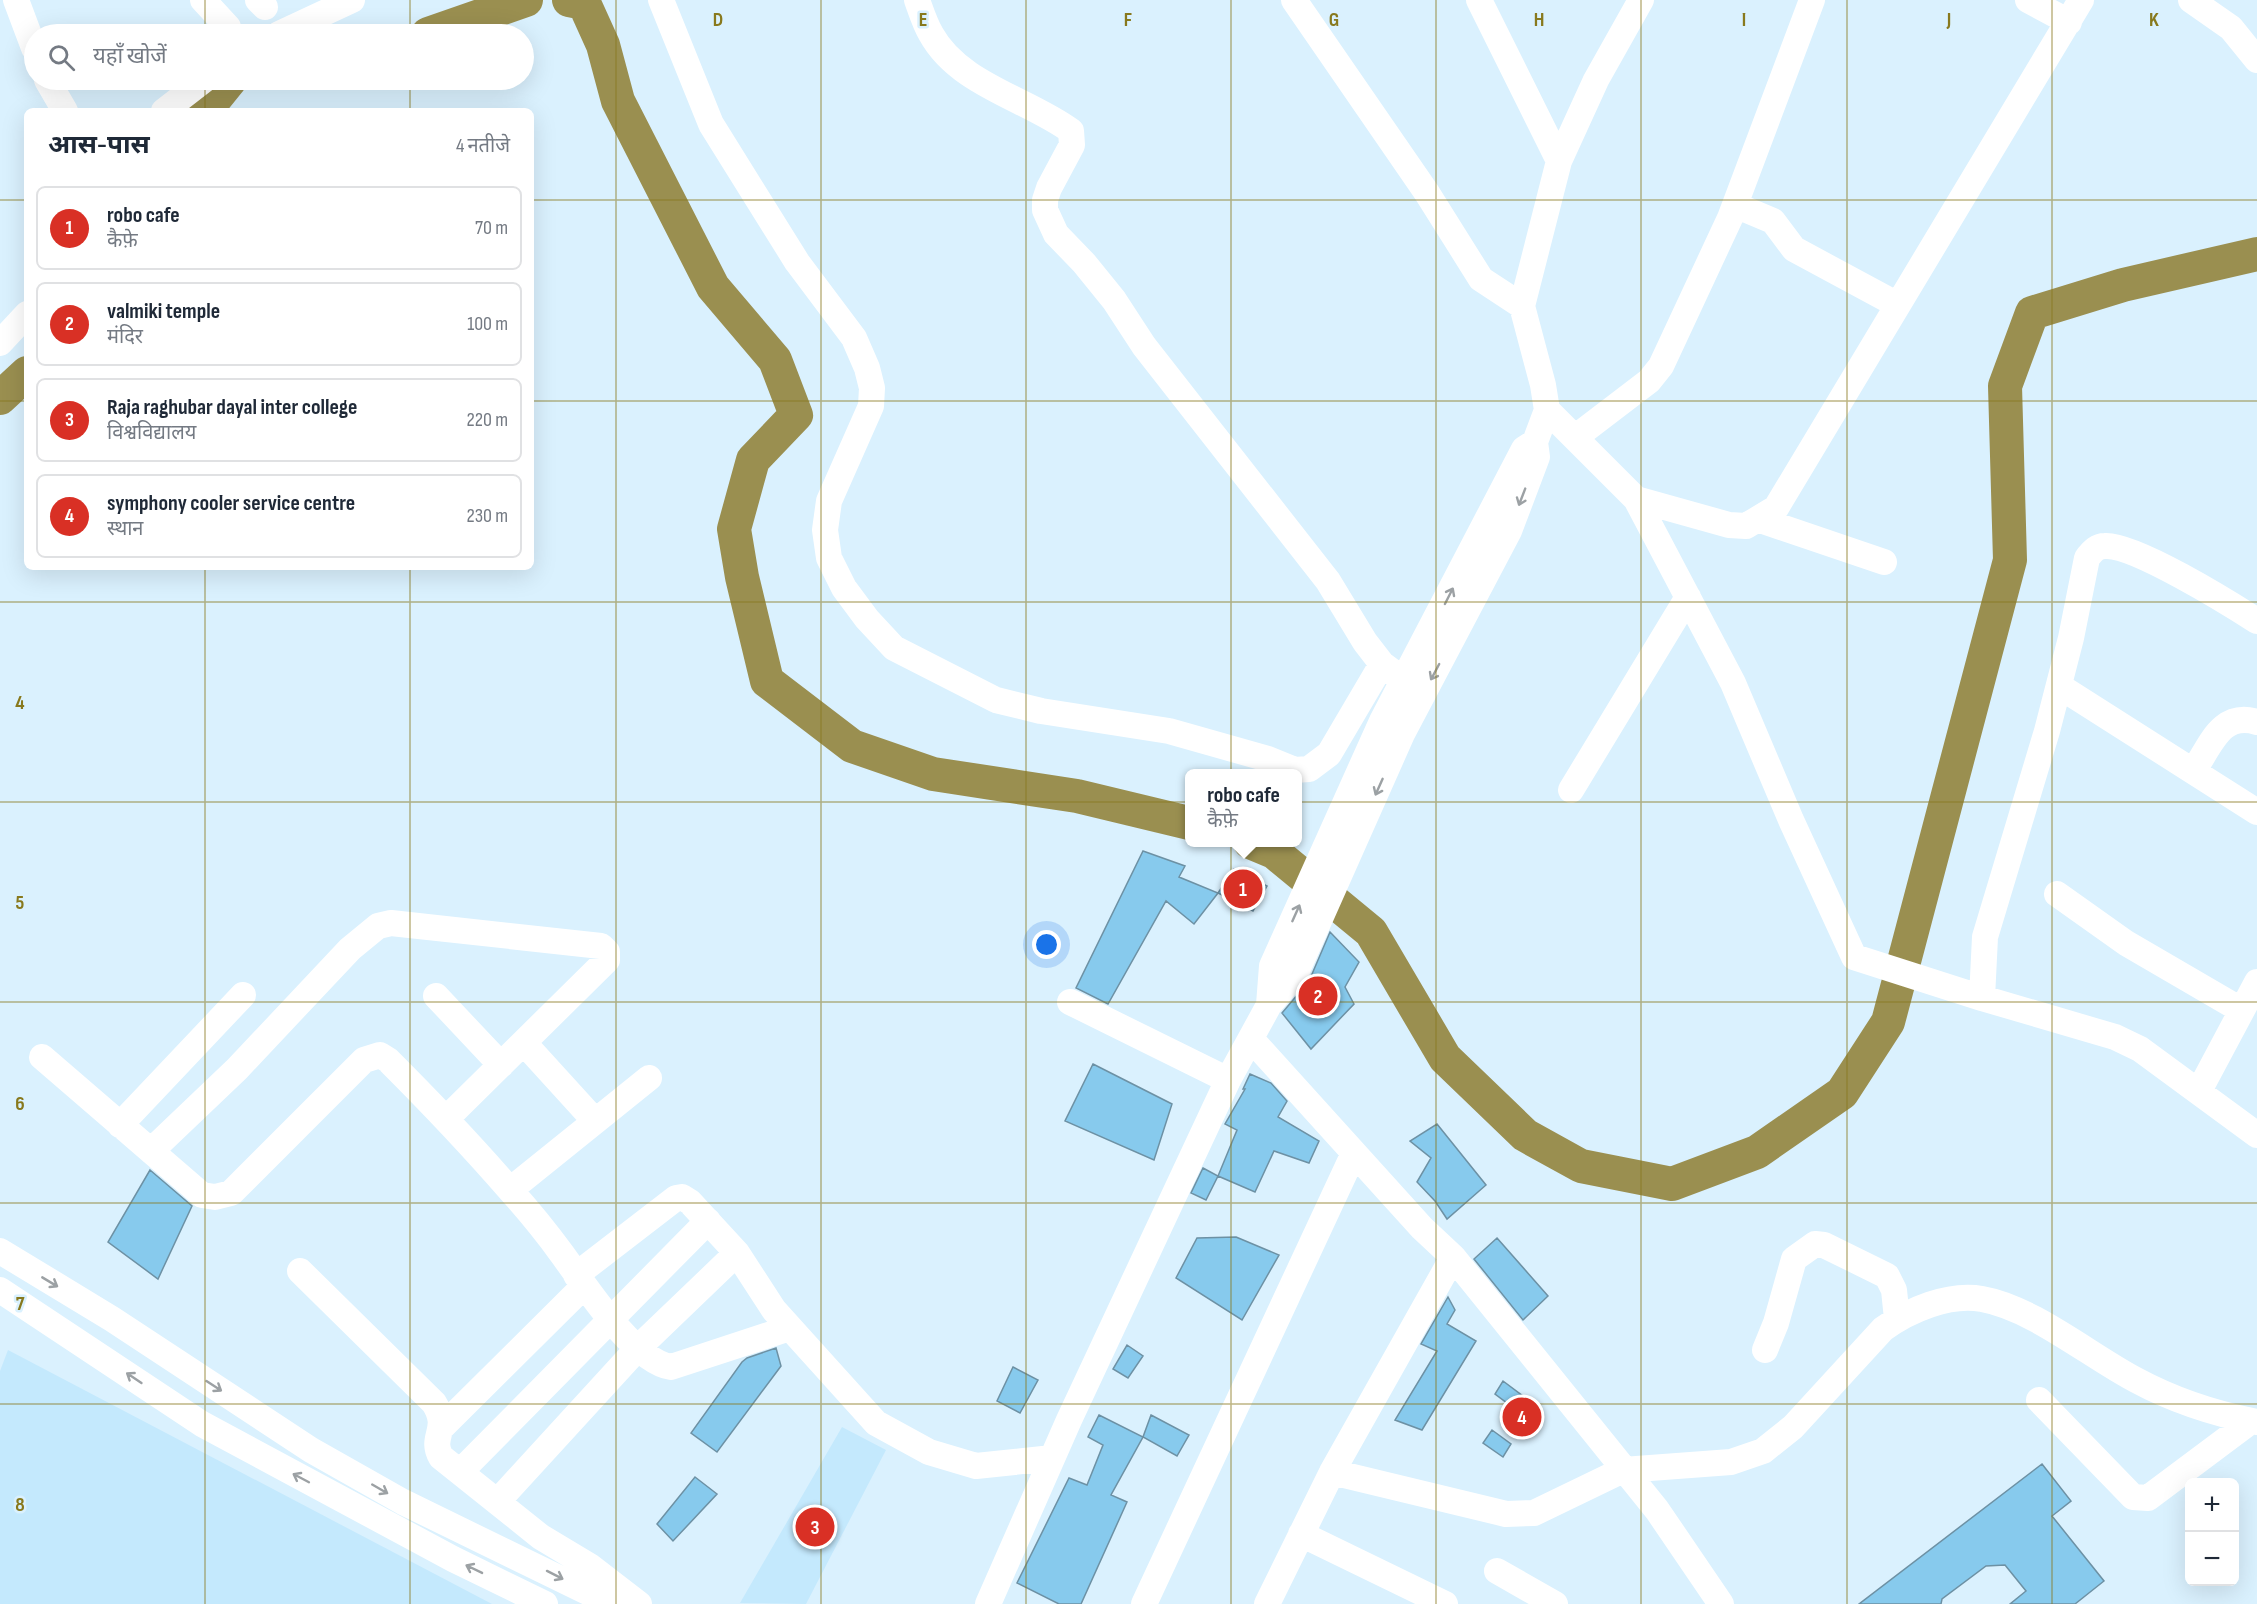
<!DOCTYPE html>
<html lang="hi">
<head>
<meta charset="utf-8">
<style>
  body { margin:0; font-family:"Sofia Sans Condensed","Noto Sans Devanagari",sans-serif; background:#f6f6f7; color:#1f2937 }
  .controls { position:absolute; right:18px; bottom:18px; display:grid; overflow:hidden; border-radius:9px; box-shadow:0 6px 24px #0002 }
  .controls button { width:54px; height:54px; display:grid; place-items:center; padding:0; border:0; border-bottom:2px solid #e0e1e3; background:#fff; color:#1f2937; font:30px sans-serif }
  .you { position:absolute; left:1047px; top:945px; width:21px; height:21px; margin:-15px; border:4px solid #fff; border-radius:50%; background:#1a73e8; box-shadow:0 0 0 9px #1a73e833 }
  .badge { display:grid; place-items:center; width:39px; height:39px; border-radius:50%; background:#d93025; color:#fff; font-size:20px; font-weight:700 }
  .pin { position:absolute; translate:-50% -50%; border:3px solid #fff; box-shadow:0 2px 6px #0006 }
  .popup { position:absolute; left:1185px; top:769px; width:117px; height:78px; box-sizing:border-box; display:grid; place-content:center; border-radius:9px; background:#fff; filter:drop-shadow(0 2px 4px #0005); font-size:20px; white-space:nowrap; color:#747a83 }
  .popup b { font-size:22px; color:#1f2937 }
  .popup::after { content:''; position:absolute; left:50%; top:100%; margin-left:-12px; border:12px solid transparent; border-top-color:#fff }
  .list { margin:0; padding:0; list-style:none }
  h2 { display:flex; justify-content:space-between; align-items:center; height:78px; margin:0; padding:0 24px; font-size:26px }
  h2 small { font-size:20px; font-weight:400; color:#747a83 }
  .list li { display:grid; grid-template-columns:39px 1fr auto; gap:18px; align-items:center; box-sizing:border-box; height:84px; margin:0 12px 12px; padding:0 12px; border:2px solid #e0e1e3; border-radius:9px }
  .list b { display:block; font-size:22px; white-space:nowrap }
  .list p { margin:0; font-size:20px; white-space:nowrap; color:#747a83 }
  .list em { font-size:20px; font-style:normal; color:#747a83 }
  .icon { flex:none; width:33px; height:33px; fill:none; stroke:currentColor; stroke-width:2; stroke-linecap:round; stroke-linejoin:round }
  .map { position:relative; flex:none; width:2257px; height:1604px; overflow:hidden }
  .search { position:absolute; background:#fff; box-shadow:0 6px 24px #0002; left:24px; top:24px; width:510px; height:66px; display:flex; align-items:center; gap:15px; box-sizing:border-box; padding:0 21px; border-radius:33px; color:#747a83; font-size:22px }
  .panel { position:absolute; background:#fff; box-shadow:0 6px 24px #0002; left:24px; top:108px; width:510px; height:462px; border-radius:9px }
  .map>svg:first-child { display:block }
  .built { fill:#c4e9fd }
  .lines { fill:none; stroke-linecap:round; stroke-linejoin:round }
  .river { stroke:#9a8f50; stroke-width:34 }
  .building { fill:#87caed; stroke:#6d91a4; stroke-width:1.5 }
  .minor { stroke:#fff; stroke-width:26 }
  .oneway { stroke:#9ca1a4 }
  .grid { fill:none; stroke:#88791d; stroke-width:1.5; stroke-opacity:0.55 }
  .grid-label { font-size:20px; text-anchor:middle; font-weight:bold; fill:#88791d; stroke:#daf1fe; stroke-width:5; stroke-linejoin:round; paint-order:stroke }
</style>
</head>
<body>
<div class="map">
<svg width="2257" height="1604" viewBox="0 0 2257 1604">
  <rect width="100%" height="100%" fill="#daf1fe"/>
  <path class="built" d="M8,1350L492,1604H0V1371Z
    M842,1427L886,1450L806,1604L740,1603Z"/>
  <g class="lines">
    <path class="river" d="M569,0L584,3L603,45L618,101L713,287L775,360L796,415L753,460L734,529L742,577L767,681L852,746L933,774L1077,796L1189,823
      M428,34L526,0
      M205,111L230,80
      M0,398L27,373
      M1250,842L1274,852L1371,932L1445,1058L1525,1135L1581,1166L1672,1184L1757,1152L1842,1093L1888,1022L2010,560L2005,386L2032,313L2123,285L2257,254"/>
  </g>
  <path class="building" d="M1143,851L1185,866L1179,877L1218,893L1194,924L1166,901L1108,1004L1076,988Z
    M1234,869L1267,886L1253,911L1218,893Z
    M1330,932L1359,962L1345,987L1354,1004L1311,1049L1282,1013L1309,981Z
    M1093,1064L1172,1104L1154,1160L1065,1121Z
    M1250,1074L1271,1083L1287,1101L1278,1117L1319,1141L1309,1163L1274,1151L1255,1192L1218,1176L1237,1130L1225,1124L1245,1089H1243Z
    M1437,1124L1486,1185L1447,1219L1435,1201L1417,1182L1431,1158L1410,1141Z
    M1203,1168L1218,1176L1206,1200L1191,1193Z
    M150,1170L192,1206L158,1279L108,1242Z
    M1236,1237L1279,1255L1242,1320L1176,1278L1197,1238Z
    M1497,1238L1548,1296L1523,1320L1474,1259Z
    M1448,1297L1455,1310L1447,1324L1476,1341L1422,1430L1395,1420L1437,1351L1421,1344Z
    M1127,1345L1143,1356L1128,1378L1113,1369Z
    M776,1348L781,1366L717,1452L691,1433L742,1362L747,1358Z
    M1013,1367L1038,1380L1020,1413L997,1401Z
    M1503,1381L1535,1405L1527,1418L1495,1394Z
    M1099,1415L1143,1437L1111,1495L1127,1502L1081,1604H1059L1017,1583L1069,1478L1087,1485L1103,1445L1088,1437Z
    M1151,1415L1189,1435L1177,1456L1143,1437Z
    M1492,1430L1511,1444L1503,1457L1483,1443Z
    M2042,1464L2071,1501L2052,1516L2104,1581L2075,1604H2010L2026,1591L2005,1565L1986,1566L1942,1599L1941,1604H1859Z
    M695,1477L717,1494L673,1541L657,1524Z"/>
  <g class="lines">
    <path class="minor" d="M16,0L34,48
      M203,0L228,27
      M258,0L265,7
      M661,0L711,124L797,262L854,338L867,368L872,388L871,406L829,501L825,530L829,558L844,588L867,619L894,648L996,700L1041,711L1169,731L1268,759L1295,770L1309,769L1329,754L1382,664
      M917,0C921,11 925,24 931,34C959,85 1028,99 1071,131L1072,145L1049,188L1045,200V210L1056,234L1084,263L1114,300L1144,346L1328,581L1365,642L1382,664L1405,681
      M1294,0L1427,193L1481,279L1522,306
      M1479,0L1559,161
      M2028,0L2069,22
      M2191,0L2231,28L2257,60
      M279,34L352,0
      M47,80L65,111
      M164,111L204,80
      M1735,205L1773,221L1794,249L1896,304
      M0,343L27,314
      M1547,410L1636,499L1729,525L1746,526L1776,508L2081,0
      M1577,436L1649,381L1661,366L1730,218L1812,0
      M1636,499L1733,683L1791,820L1854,957L1982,998
      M1760,520L1884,562
      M2257,621C2229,603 2134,544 2105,546C2096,546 2092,552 2087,558L2071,638L2047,731L1985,937L1982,998L2115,1037L2140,1049L2257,1135
      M2059,686L2257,812
      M2194,770C2211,745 2221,711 2257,722
      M1571,790L1688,597
      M2057,894L2126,943L2241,1010
      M436,996L501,1065
      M1070,1002L1228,1080
      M1269,1005L1272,966L1382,721L1524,449L1535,442
      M1251,1039L1422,1228L1453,1257L1657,1510L1721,1604
      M524,1043L595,1121
      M42,1057L202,1195L215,1197L231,1193L364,1060L380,1055L388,1060C430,1102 471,1145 510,1190C528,1210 546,1232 562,1254C584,1284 633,1361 671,1367L790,1328
      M2199,1091L2257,982
      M120,1125L243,995
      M151,1151L237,1069L350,949L378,926L391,923L601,946L607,952V960L447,1118
      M510,1190L649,1078
      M0,1251L112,1319L311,1450L403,1502L612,1604
      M300,1271L434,1403C451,1430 429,1436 441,1457L541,1537L591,1567L639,1604
      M576,1275L676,1198L682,1197L690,1202L737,1253L774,1310L876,1423L929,1452L976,1466L1052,1458
      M0,1290L202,1424L453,1559L545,1604
      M1765,1350L1776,1323L1794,1259L1815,1244L1824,1245L1887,1276L1894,1290L1897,1319
      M2039,1400L2133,1497L2148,1498L2156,1492L2251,1421
      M443,1426L583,1287
      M460,1472L708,1221
      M1332,1472L1506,1514L1534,1513L1623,1470L1731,1462L1763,1451L1793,1427L1883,1329C1909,1310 1949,1293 1982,1299C2033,1308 2090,1356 2136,1380C2173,1400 2216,1414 2257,1422
      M497,1502L638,1348L737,1253
      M1301,1534L1445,1604
      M1497,1571L1555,1604
      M988,1604L1069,1420L1228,1080L1269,1005L1295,975L1402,734L1509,531L1537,457L1535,442L1547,410L1543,385L1522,306L1559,161L1596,80L1641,0
      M1144,1604L1354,1153
      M1267,1604L1332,1472L1453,1257"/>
  </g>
  <defs><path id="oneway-shaft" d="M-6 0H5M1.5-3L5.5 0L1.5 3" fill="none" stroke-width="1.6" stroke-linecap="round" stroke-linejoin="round" transform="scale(1.5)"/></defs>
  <g class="oneway">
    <use href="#oneway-shaft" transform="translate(1522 497) rotate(111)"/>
    <use href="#oneway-shaft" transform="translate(1449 596) rotate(-63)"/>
    <use href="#oneway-shaft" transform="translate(1435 672) rotate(118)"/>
    <use href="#oneway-shaft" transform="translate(1379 787) rotate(114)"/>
    <use href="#oneway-shaft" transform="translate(1296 913) rotate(-66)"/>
    <use href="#oneway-shaft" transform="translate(50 1282) rotate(31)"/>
    <use href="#oneway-shaft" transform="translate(134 1378) rotate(-146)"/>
    <use href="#oneway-shaft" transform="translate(214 1386) rotate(33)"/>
    <use href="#oneway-shaft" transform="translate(301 1478) rotate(-152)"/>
    <use href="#oneway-shaft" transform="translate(380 1489) rotate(30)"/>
    <use href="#oneway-shaft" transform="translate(474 1569) rotate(-154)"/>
    <use href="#oneway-shaft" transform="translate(555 1575) rotate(27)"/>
  </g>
  <path class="grid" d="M205,0V34M410,0V34M616,0V1604M821,0V1604M1026,0V1604M1231,0V1604M1436,0V1604M1641,0V1604M1847,0V1604M2052,0V1604M205,80V111M410,80V111M0,200H27M531,200H2257M0,401H27M531,401H2257M205,567V1604M410,567V1604M0,602H2257M0,802H2257M0,1002H2257M0,1203H2257M0,1404H2257"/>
  <g class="grid-label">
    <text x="718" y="26">D</text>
    <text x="923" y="26">E</text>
    <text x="1128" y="26">F</text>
    <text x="1334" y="26">G</text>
    <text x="1539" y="26">H</text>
    <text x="1744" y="26">I</text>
    <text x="1949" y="26">J</text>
    <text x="2154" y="26">K</text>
    <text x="20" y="709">4</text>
    <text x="20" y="909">5</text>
    <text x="20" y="1110">6</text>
    <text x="20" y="1310">7</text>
    <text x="20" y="1511">8</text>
  </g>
</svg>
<div class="controls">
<button>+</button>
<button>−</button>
</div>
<div class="you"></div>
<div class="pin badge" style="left:1243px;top:889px">1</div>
<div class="popup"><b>robo cafe</b>कैफ़े</div>
<div class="pin badge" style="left:1318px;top:996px">2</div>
<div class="pin badge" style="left:815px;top:1527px">3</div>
<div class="pin badge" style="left:1522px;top:1417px">4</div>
<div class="search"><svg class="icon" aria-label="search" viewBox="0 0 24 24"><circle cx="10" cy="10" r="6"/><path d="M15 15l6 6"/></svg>यहाँ खोजें</div>
<section class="panel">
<h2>आस-पास<small>4 नतीजे</small></h2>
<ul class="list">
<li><span class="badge">1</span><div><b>robo cafe</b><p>कैफ़े</p></div><em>70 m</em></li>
<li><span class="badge">2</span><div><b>valmiki temple</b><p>मंदिर</p></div><em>100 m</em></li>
<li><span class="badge">3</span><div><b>Raja raghubar dayal inter college</b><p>विश्वविद्यालय</p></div><em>220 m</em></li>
<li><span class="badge">4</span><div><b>symphony cooler service centre</b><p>स्थान</p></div><em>230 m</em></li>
</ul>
</section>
</div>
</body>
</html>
